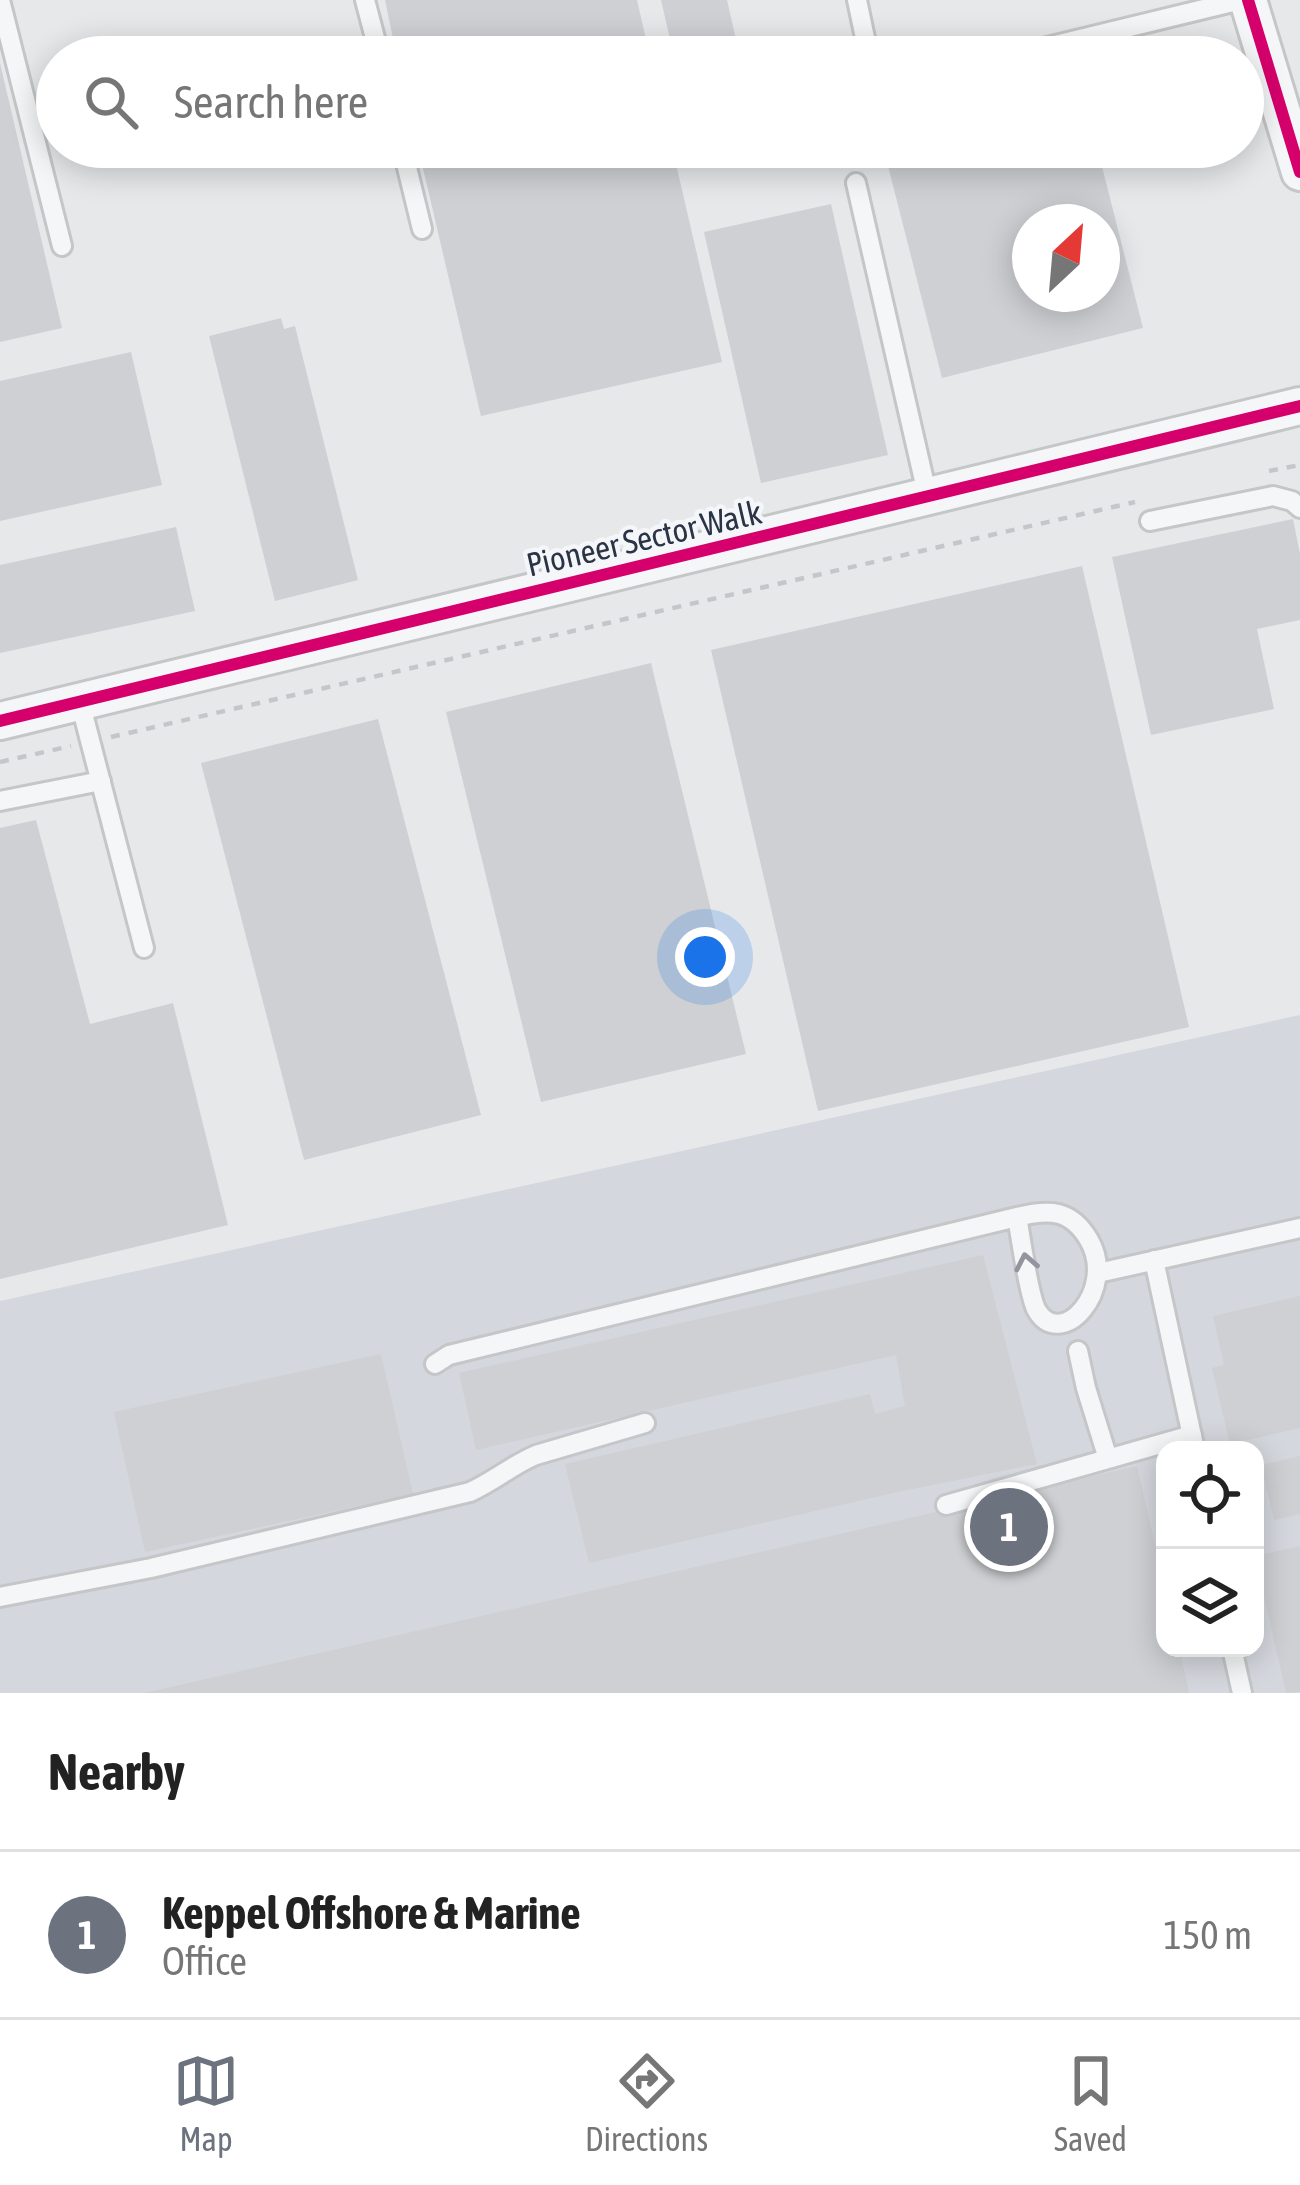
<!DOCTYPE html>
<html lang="en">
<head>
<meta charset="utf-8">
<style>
  body { margin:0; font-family:"Asap Condensed",sans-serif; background:#f6f6f6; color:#222 }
  .controls { position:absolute; right:36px; bottom:36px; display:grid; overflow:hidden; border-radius:24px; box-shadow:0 6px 30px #0003 }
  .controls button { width:108px; height:108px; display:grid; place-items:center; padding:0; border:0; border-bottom:3px solid #e0e0e0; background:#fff; color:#222; font:60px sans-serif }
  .compass { position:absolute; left:1012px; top:204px; width:108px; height:108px; border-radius:50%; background:#fff; box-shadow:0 6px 30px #0003; rotate:26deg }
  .you { position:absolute; left:705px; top:957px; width:42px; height:42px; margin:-30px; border:9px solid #fff; border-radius:50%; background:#1a73e8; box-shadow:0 0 0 18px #1a73e833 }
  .badge { display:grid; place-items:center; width:78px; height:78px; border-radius:50%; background:#6c737f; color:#fff; font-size:39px; font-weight:700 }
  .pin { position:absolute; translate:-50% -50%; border:6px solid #fff; box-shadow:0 3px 12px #0006 }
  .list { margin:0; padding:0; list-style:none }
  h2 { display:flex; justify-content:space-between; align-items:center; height:156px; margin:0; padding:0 48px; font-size:51px }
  h2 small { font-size:39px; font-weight:400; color:#767676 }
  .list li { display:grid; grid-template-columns:78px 1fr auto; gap:36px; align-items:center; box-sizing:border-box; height:168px; padding:0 48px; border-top:3px solid #e0e0e0 }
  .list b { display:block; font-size:45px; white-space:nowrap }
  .list p { margin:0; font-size:39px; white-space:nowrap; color:#767676 }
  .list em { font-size:39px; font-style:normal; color:#767676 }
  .icon { flex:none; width:66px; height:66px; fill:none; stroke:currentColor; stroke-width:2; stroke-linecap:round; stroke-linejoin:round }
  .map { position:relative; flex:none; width:1300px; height:1693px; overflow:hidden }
  .search { position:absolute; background:#fff; box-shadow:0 6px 30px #0003; left:36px; right:36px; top:36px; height:132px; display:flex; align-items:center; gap:30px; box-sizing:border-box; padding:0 42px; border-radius:66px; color:#767676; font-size:45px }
  .sheet { height:324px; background:#fff }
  nav { display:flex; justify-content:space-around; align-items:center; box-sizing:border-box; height:168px; border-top:3px solid #e0e0e0; background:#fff; font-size:33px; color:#767676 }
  nav a { display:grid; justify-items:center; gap:6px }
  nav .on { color:#6c737f }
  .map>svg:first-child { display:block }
  .built { fill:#d4d7dd; fill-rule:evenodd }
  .building { fill:#ced0d3; fill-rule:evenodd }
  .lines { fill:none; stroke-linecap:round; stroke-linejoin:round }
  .service-casing { stroke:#c4c6c8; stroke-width:24 }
  .minor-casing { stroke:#c4c6c8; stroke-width:42 }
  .path { stroke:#c5c6ca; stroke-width:4.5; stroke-dasharray:9 9; stroke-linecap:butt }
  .service { stroke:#f5f6f7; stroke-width:18 }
  .minor { stroke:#f5f6f7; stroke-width:36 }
  .cycleway-casing { stroke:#f4f6f9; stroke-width:20 }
  .cycleway { stroke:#d6006c; stroke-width:12 }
  .oneway { stroke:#90959e }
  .labels { text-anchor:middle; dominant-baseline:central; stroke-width:9; stroke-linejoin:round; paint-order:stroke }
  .street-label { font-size:33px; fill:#2b3445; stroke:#f4f6f9 }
</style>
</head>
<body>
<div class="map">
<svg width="1300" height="1693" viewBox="0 0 1300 1693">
  <rect width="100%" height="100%" fill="#e6e8ea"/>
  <path class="built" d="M1300,1015V1693H0V1301ZM1165,1450H1255V1648H1165Z"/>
  <path class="building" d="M385,0H637L650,57H397Z
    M661,0H727L740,57H674Z
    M0,63L62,328L0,342Z
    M418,147H672L722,362L481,416Z
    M949,147H1097L1143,328L942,378L887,162ZM1030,222H1102V294H1030Z
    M831,204L888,455L761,483L704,232Z
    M281,318L284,329L295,326L358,580L275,601L209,336Z
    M131,352L162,485L0,521V381Z
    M1293,519L1300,554V620L1257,629L1274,709L1151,735L1112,557Z
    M176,527L195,611L0,653V565Z
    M1082,566L1189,1027L818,1111L711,650Z
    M651,663L746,1054L541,1102L446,712Z
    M378,719L481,1115L304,1160L201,763Z
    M36,820L90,1024L173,1003L228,1225L0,1279V828Z
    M983,1255L1037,1464L893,1493L589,1563L565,1464L870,1394L875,1414L905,1406L896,1355L476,1450L459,1373Z
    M1300,1296V1428L1230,1444L1212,1368L1224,1365L1213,1316Z
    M381,1354L413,1494L145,1552L114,1412Z
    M1300,1456V1514L1274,1520L1261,1465Z
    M1137,1466L1165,1588V1648H1179L1189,1693H145Z
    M1300,1546V1692L1286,1693L1255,1556Z"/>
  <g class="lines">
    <defs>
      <path id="service" d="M0,0L62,246
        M365,0L380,57
        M857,0L869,57
        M1006,57L1241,0
        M402,147L422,229
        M856,183L928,498
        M1150,521L1273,496L1292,501L1300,508
        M80,702L144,948
        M0,801L101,781
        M1154,1260L1195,1450
        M1098,1273L1300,1228
        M1078,1351L1086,1388L1108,1459
        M435,1364L449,1355L1017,1217C1049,1209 1071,1209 1089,1240C1118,1290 1060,1353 1036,1309C1028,1292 1021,1238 1017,1217
        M946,1505L1192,1435
        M0,1597L151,1568L470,1492C494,1481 514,1464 536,1455L645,1423
        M1232,1648L1242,1693"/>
      <path id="minor" d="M1248,0L1300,172
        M0,721L1300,406"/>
    </defs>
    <use href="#service" class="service-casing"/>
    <use href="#minor" class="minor-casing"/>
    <path class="path" d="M1269,471L1300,465
      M111,737L1135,502
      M0,762L71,746"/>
    <use href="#service" class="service"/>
    <use href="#minor" class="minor"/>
    <defs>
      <path id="cycleway" d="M1248,0L1300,172
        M0,721L1300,406"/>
    </defs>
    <use href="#cycleway" class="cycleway-casing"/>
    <use href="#cycleway" class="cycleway"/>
  </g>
  <defs><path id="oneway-chevron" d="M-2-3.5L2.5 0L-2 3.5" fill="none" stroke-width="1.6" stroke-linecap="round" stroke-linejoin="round" transform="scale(3)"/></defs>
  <use class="oneway" href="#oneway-chevron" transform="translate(1026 1262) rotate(-101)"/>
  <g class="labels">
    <g class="street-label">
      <text transform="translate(644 538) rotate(-13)">Pioneer Sector Walk</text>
    </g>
  </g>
</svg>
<div class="controls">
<button><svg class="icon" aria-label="locate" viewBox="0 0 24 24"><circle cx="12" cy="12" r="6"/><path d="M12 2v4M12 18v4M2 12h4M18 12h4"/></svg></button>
<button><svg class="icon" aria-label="layers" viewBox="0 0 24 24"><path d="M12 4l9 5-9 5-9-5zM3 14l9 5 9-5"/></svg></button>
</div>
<svg class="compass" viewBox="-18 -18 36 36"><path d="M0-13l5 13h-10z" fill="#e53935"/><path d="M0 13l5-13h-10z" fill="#767676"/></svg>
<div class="you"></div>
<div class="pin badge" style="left:1009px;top:1527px">1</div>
<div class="search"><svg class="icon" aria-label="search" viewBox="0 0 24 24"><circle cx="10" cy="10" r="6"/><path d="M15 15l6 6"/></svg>Search here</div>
</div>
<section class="sheet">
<h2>Nearby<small></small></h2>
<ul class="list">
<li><span class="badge">1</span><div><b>Keppel Offshore &amp; Marine</b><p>Office</p></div><em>150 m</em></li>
</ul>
</section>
<nav>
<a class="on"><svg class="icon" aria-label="map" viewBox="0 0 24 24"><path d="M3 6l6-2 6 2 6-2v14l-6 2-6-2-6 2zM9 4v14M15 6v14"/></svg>Map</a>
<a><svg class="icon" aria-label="directions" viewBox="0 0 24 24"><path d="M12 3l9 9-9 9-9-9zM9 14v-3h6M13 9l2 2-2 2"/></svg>Directions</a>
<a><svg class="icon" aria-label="saved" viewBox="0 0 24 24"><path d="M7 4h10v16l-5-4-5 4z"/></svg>Saved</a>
</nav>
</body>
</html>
